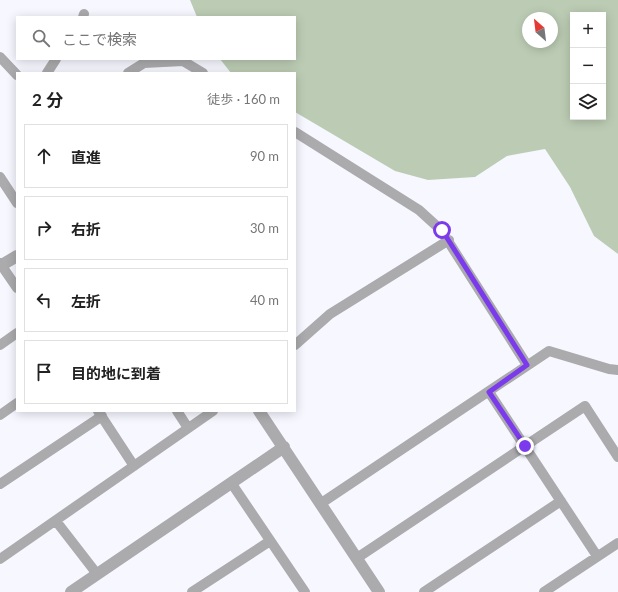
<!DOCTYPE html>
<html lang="ja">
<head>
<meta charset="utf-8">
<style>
  body { margin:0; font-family:Lato,"Noto Sans JP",sans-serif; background:#f6f6f6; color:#222 }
  .controls { position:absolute; right:12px; top:12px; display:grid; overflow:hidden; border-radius:0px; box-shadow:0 2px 10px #0003 }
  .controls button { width:36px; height:36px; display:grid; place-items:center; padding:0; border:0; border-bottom:1px solid #e0e0e0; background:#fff; color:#222; font:20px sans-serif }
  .compass { position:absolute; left:522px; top:12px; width:36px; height:36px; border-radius:50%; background:#fff; box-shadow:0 2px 10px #0003; rotate:332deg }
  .stop { position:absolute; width:12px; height:12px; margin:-9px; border:3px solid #7c3aed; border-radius:50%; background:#fff }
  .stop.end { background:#7c3aed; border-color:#fff; box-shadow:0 1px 4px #0008 }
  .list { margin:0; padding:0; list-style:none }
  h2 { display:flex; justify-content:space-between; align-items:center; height:52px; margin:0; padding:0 16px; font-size:17px }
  h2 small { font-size:13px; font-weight:400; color:#767676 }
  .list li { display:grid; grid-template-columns:26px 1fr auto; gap:12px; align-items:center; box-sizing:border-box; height:64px; margin:0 8px 8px; padding:0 8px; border:1px solid #e0e0e0; border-radius:0px }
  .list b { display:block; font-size:15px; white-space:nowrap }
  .list em { font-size:13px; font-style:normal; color:#767676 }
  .icon { flex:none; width:22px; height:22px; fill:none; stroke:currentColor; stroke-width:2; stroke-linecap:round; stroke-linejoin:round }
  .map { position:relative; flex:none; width:618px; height:592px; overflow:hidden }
  .search { position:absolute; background:#fff; box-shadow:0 2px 10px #0003; left:16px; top:16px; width:280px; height:44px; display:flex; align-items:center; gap:10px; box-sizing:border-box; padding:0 14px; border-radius:0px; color:#767676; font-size:15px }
  .panel { position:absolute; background:#fff; box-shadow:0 2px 10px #0003; left:16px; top:72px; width:280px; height:340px; border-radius:0px }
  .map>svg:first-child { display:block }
  .green { fill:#bcccb4; fill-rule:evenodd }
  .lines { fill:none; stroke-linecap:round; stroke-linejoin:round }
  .minor { stroke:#abaaad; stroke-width:10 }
  .tertiary { stroke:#abaaad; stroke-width:12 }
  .route { stroke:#7c3aed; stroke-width:5 }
</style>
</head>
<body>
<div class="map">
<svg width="618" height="592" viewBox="0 0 618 592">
  <rect width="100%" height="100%" fill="#f7f8ff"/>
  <path class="green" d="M190,0H618V254L594,236L570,187L545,149L507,156L475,177L428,180L395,171L295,112V73H231L220,59H295V17H197ZM573,15H603V117H573ZM528,18H552V42H528Z"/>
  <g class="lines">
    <path class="minor" d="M83,17L84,14
      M0,57L17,75
      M47,73L56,59
      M128,73L144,63L183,61L203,73
      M295,132L419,210L441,230L527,365
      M0,177L17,203
      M0,263L17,288
      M0,345L17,333
      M295,345L330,314L449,240
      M489,392L597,556
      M98,411L134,466
      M177,411L188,428
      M0,415L17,403
      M0,484L102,416
      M232,484L305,592
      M320,504L549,351L609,369L618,370
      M56,521L97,574
      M357,558L585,406L618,457
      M0,559L213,411
      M192,592L270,541
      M424,592L561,501
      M544,592L618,543"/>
    <path class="tertiary" d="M0,266L17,256
      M259,411L379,592
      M71,592L284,447"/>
  </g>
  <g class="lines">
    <path class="route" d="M442,230L527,365L489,392L525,446"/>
  </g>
</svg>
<div class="controls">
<button>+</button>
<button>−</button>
<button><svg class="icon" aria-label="layers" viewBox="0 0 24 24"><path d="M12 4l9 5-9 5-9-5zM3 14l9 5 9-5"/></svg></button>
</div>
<svg class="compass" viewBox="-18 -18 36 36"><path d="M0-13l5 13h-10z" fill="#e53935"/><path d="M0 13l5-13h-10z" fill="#767676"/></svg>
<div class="stop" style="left:442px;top:230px"></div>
<div class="stop end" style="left:525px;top:446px"></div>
<div class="search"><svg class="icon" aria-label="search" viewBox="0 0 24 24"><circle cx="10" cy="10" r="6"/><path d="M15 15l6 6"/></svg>ここで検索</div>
<section class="panel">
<h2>2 分<small>徒歩 · 160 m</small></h2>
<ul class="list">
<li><svg class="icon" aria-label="ahead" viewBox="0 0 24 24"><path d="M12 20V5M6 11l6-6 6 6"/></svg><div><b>直進</b></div><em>90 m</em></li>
<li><svg class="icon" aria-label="right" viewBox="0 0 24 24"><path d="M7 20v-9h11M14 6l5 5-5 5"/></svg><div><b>右折</b></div><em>30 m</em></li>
<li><svg class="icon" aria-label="left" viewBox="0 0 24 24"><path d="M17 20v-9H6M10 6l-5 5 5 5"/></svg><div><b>左折</b></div><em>40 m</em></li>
<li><svg class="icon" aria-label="arrive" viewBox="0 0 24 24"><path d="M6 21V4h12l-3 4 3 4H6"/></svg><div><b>目的地に到着</b></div></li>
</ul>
</section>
</div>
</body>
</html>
